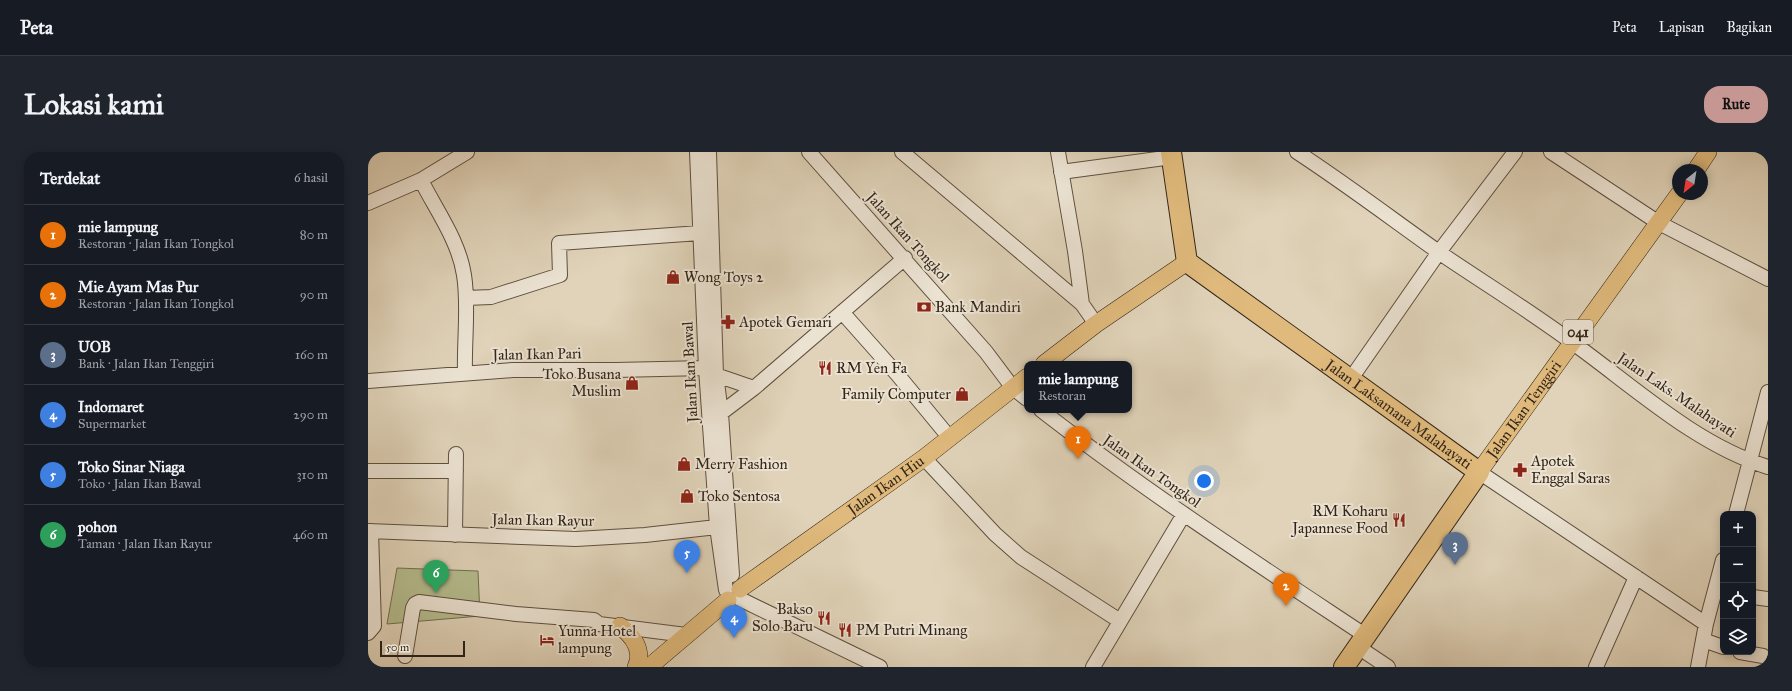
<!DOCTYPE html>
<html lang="id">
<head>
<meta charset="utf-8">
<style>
  body { margin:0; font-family:"IM FELL Great Primer",serif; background:#20242c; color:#f1f3f6 }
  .controls { position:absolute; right:12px; bottom:12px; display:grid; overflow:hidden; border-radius:8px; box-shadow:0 2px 10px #0003 }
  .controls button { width:36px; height:36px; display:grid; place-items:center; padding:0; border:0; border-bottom:1px solid #363941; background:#171b24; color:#f1f3f6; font:20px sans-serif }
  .compass { position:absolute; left:1304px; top:12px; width:36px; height:36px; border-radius:50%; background:#171b24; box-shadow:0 2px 10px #0003; rotate:210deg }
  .scale { position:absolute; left:12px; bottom:10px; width:85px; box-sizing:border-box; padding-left:4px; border:2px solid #322518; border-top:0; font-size:11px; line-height:14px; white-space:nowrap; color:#322518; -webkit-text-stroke:3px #ebe2d2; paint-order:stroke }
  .you { position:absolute; left:836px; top:329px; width:14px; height:14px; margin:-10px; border:3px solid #fff; border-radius:50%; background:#1a73e8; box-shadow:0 0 0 6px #1a73e833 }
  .badge { display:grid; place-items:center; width:26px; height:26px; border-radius:50%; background:#c59692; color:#fff; font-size:13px; font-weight:700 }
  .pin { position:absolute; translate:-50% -33px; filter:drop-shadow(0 1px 2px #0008) }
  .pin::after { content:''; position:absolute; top:21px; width:14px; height:12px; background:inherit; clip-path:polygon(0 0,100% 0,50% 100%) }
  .popup { position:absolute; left:656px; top:209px; width:108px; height:52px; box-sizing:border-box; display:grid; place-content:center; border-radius:8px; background:#171b24; filter:drop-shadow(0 1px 3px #0005); font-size:13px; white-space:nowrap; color:#9ea1a6 }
  .popup b { font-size:15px; color:#f1f3f6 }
  .popup::after { content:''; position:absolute; left:50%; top:100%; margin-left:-8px; border:8px solid transparent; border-top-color:#171b24 }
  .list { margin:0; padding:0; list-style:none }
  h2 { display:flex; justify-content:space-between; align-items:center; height:52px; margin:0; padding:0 16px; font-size:17px }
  h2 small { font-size:13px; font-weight:400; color:#9ea1a6 }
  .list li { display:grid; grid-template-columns:26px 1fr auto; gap:12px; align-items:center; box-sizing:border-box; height:60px; padding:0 16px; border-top:1px solid #363941 }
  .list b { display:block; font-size:15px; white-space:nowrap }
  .list p { margin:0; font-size:13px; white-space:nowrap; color:#9ea1a6 }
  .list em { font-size:13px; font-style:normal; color:#9ea1a6 }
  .icon { flex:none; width:22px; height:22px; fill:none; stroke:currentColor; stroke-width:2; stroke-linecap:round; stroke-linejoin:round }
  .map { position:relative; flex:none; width:1400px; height:515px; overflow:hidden; border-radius:16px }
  header { display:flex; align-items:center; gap:24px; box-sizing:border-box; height:56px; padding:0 20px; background:#171b24; border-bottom:1px solid #363941 }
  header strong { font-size:19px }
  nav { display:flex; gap:22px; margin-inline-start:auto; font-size:14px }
  .intro { display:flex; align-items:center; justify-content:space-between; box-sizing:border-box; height:96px; padding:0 24px }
  h1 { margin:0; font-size:28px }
  .button { padding:10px 18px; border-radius:16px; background:#c59692; color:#111; font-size:14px; font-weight:700 }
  main { display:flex; gap:24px; padding:0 24px }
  aside { flex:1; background:#171b24; border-radius:16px; box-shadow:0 2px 10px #0003 }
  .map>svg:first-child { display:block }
  .green { fill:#b5bc8e; stroke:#747053 }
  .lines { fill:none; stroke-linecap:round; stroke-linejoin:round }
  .minor-casing { stroke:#5e5040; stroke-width:16 }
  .major-casing { stroke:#322518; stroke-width:18 }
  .highway-casing { stroke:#322518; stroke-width:22 }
  .minor { stroke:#ebe2d2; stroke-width:14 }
  .major { stroke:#e0ba7c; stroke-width:17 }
  .highway { stroke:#e0ba7c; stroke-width:20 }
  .labels { text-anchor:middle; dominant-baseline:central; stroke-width:4; stroke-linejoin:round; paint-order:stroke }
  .shield { fill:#ebe2d2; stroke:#6a5e50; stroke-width:1 }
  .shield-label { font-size:14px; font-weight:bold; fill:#322518 }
  .street-label { font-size:15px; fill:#322518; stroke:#ebe2d2 }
  .poi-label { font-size:15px; fill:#322518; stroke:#ebe2d2; text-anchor:start }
</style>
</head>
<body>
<header>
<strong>Peta</strong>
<nav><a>Peta</a><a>Lapisan</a><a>Bagikan</a></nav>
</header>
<div class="intro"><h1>Lokasi kami</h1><a class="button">Rute</a></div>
<main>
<aside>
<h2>Terdekat<small>6 hasil</small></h2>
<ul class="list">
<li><span class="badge" style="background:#e8710a">1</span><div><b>mie lampung</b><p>Restoran · Jalan Ikan Tongkol</p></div><em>80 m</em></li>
<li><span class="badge" style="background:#e8710a">2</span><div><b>Mie Ayam Mas Pur</b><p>Restoran · Jalan Ikan Tongkol</p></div><em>90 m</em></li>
<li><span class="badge" style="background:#5c6f8a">3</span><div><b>UOB</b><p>Bank · Jalan Ikan Tenggiri</p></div><em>160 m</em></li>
<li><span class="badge" style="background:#3f7fe0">4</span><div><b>Indomaret</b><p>Supermarket</p></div><em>290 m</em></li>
<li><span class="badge" style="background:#3f7fe0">5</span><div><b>Toko Sinar Niaga</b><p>Toko · Jalan Ikan Bawal</p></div><em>310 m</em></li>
<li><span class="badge" style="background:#2e9e5b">6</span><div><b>pohon</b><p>Taman · Jalan Ikan Rayur</p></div><em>460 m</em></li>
</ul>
</aside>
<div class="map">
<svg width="1400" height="515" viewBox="0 0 1400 515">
  <rect width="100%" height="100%" fill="#e0d3b9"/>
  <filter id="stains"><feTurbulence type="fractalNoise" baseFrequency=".005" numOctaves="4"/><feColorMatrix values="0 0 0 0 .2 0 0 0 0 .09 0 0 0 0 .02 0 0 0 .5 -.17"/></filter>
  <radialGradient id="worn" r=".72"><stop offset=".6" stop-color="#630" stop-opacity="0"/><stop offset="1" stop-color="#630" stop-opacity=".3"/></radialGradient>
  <path class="green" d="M29,416L110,419L112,464L19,472Z"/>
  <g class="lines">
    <defs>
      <path id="minor" d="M329,0L338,216L349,375L358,438
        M341,0L348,223L353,261L364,423
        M441,0L618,200L645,236L659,247
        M534,0L714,152L728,172
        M690,0L707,99L714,152
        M929,0C978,32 1024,67 1072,101C1116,131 1162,159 1205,191C1265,234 1328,293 1400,315
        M1183,0L1291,71L1400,127
        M693,20L804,5
        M53,28C68,58 91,89 96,123C101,154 96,188 97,220
        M0,51L53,28L99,0
        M98,146L123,145L192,123L191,91L332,81
        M474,160L529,222L581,285
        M348,223L386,236
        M982,228L1071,100L1147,0
        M0,229L145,218H247L338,216
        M673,258C777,339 888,411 998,484
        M353,261L386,236L537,106
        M556,306L627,382L653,405L752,469
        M0,319H88
        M1111,320L1338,472
        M1368,362L1400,240
        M0,379L208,387L277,383L349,375
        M87,383L88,302
        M1385,445L1400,447
        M372,447L512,515
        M0,481L6,474L3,379
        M1335,488L1355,495
        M990,495L1020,515
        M1372,500L1395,504
        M37,504L45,456L47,452L51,450L148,462L226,468L231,472L318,483
        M725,515L816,362
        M1228,515L1268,425
        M1330,515L1338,472L1355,408"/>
      <g id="major">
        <path d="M1328,18L1340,0"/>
        <path d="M676,212L728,172L819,110"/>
        <path id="s1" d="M1111,320L1311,42"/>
        <path id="s2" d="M372,437L556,306L659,225"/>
        <path d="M252,474C265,484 276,498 268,515"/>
        <path d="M281,515L360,448"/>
      </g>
      <g id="highway">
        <path id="s3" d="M803,0L819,110L1111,320L976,515"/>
      </g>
    </defs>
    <use href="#minor" class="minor-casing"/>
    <use href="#major" class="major-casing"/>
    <use href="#highway" class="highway-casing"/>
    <use href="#minor" class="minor"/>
    <use href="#major" class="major"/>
    <use href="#highway" class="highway"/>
  </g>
  <defs>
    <symbol id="shop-bare" viewBox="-9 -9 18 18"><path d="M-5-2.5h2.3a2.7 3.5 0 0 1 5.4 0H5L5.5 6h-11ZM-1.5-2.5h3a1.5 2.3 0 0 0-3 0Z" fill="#8f2418" stroke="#ebe2d2" stroke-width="2.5" paint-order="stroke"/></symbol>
    <symbol id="bank-bare" viewBox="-9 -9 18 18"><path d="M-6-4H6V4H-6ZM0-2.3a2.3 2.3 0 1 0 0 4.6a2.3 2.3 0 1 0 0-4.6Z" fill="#8f2418" stroke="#ebe2d2" stroke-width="2.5" paint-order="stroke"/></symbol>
    <symbol id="pharmacy-bare" viewBox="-9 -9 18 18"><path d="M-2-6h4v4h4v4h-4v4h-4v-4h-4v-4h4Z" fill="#8f2418" stroke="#ebe2d2" stroke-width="2.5" paint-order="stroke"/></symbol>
    <symbol id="restaurant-bare" viewBox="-9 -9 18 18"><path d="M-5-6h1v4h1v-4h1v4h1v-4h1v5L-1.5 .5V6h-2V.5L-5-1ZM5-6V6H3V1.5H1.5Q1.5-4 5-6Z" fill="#8f2418" stroke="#ebe2d2" stroke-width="2.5" paint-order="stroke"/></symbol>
    <symbol id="hotel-bare" viewBox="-9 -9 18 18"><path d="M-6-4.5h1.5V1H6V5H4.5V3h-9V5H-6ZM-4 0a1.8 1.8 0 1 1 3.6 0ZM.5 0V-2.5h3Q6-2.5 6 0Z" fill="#8f2418" stroke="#ebe2d2" stroke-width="2.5" paint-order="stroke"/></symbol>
  </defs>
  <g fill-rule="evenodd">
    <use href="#shop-bare" x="295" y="115" width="20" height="20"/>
    <use href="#bank-bare" x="546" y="145" width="20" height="20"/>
    <use href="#pharmacy-bare" x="350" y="160" width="20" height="20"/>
    <use href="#restaurant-bare" x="447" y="206" width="20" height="20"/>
    <use href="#shop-bare" x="254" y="221" width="20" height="20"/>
    <use href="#shop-bare" x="584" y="232" width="20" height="20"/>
    <use href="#shop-bare" x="306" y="302" width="20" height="20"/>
    <use href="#pharmacy-bare" x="1142" y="308" width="20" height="20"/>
    <use href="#shop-bare" x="309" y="334" width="20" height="20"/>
    <use href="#restaurant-bare" x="1021" y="358" width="20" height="20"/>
    <use href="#restaurant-bare" x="446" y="456" width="20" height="20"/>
    <use href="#restaurant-bare" x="467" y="468" width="20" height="20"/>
    <use href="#hotel-bare" x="169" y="478" width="20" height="20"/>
  </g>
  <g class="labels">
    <rect class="shield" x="1195" y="168" width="30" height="24" rx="3"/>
    <g class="shield-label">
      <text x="1210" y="180">041</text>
    </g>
    <g class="street-label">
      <text transform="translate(540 85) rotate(48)">Jalan Ikan Tongkol</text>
      <text transform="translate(169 202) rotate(-1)">Jalan Ikan Pari</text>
      <text transform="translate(322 220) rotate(-93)">Jalan Ikan Bawal</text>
      <text transform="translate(1309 243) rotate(34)">Jalan Laks. Malahayati</text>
      <text stroke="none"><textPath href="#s1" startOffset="77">Jalan Ikan Tenggiri</textPath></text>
      <text stroke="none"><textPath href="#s3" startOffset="372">Jalan Laksamana Malahayati</textPath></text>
      <text transform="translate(784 319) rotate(35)">Jalan Ikan Tongkol</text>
      <text stroke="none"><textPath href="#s2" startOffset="179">Jalan Ikan Hiu</textPath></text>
      <text transform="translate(175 368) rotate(1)">Jalan Ikan Rayur</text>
    </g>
    <g class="poi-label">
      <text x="316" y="125">Wong Toys 2</text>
      <text x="567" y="155">Bank Mandiri</text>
      <text x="371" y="170">Apotek Gemari</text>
      <text x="468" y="216">RM Yen Fa</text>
      <text x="253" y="222" text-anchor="end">Toko Busana<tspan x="253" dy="17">Muslim</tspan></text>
      <text x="583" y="242" text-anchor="end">Family Computer</text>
      <text x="1163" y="309">Apotek<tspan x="1163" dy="17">Enggal Saras</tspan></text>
      <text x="327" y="312">Merry Fashion</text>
      <text x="330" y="344">Toko Sentosa</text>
      <text x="1020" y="359" text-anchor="end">RM Koharu<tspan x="1020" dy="17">Japannese Food</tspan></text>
      <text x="445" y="457" text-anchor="end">Bakso<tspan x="445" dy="17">Solo Baru</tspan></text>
      <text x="488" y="478">PM Putri Minang</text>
      <text x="190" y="479">Yunna Hotel<tspan x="190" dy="17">lampung</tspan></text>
    </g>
  </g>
  <rect width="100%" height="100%" filter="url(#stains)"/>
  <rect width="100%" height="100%" fill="url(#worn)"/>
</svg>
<div class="controls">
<button>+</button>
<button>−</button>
<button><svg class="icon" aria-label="locate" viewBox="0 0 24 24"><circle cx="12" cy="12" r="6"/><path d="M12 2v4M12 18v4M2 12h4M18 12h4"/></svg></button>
<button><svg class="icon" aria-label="layers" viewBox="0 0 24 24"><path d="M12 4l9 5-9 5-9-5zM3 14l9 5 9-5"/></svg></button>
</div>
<svg class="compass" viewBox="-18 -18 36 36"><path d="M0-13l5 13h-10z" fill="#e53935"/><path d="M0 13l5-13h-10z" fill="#9ea1a6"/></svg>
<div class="scale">50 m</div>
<div class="you"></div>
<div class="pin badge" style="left:710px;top:307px;background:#e8710a">1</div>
<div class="popup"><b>mie lampung</b>Restoran</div>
<div class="pin badge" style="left:918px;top:454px;background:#e8710a">2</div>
<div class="pin badge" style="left:1087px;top:413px;background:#5c6f8a">3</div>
<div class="pin badge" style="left:366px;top:486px;background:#3f7fe0">4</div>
<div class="pin badge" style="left:319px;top:421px;background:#3f7fe0">5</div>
<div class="pin badge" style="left:68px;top:441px;background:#2e9e5b">6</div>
</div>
</main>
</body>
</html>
